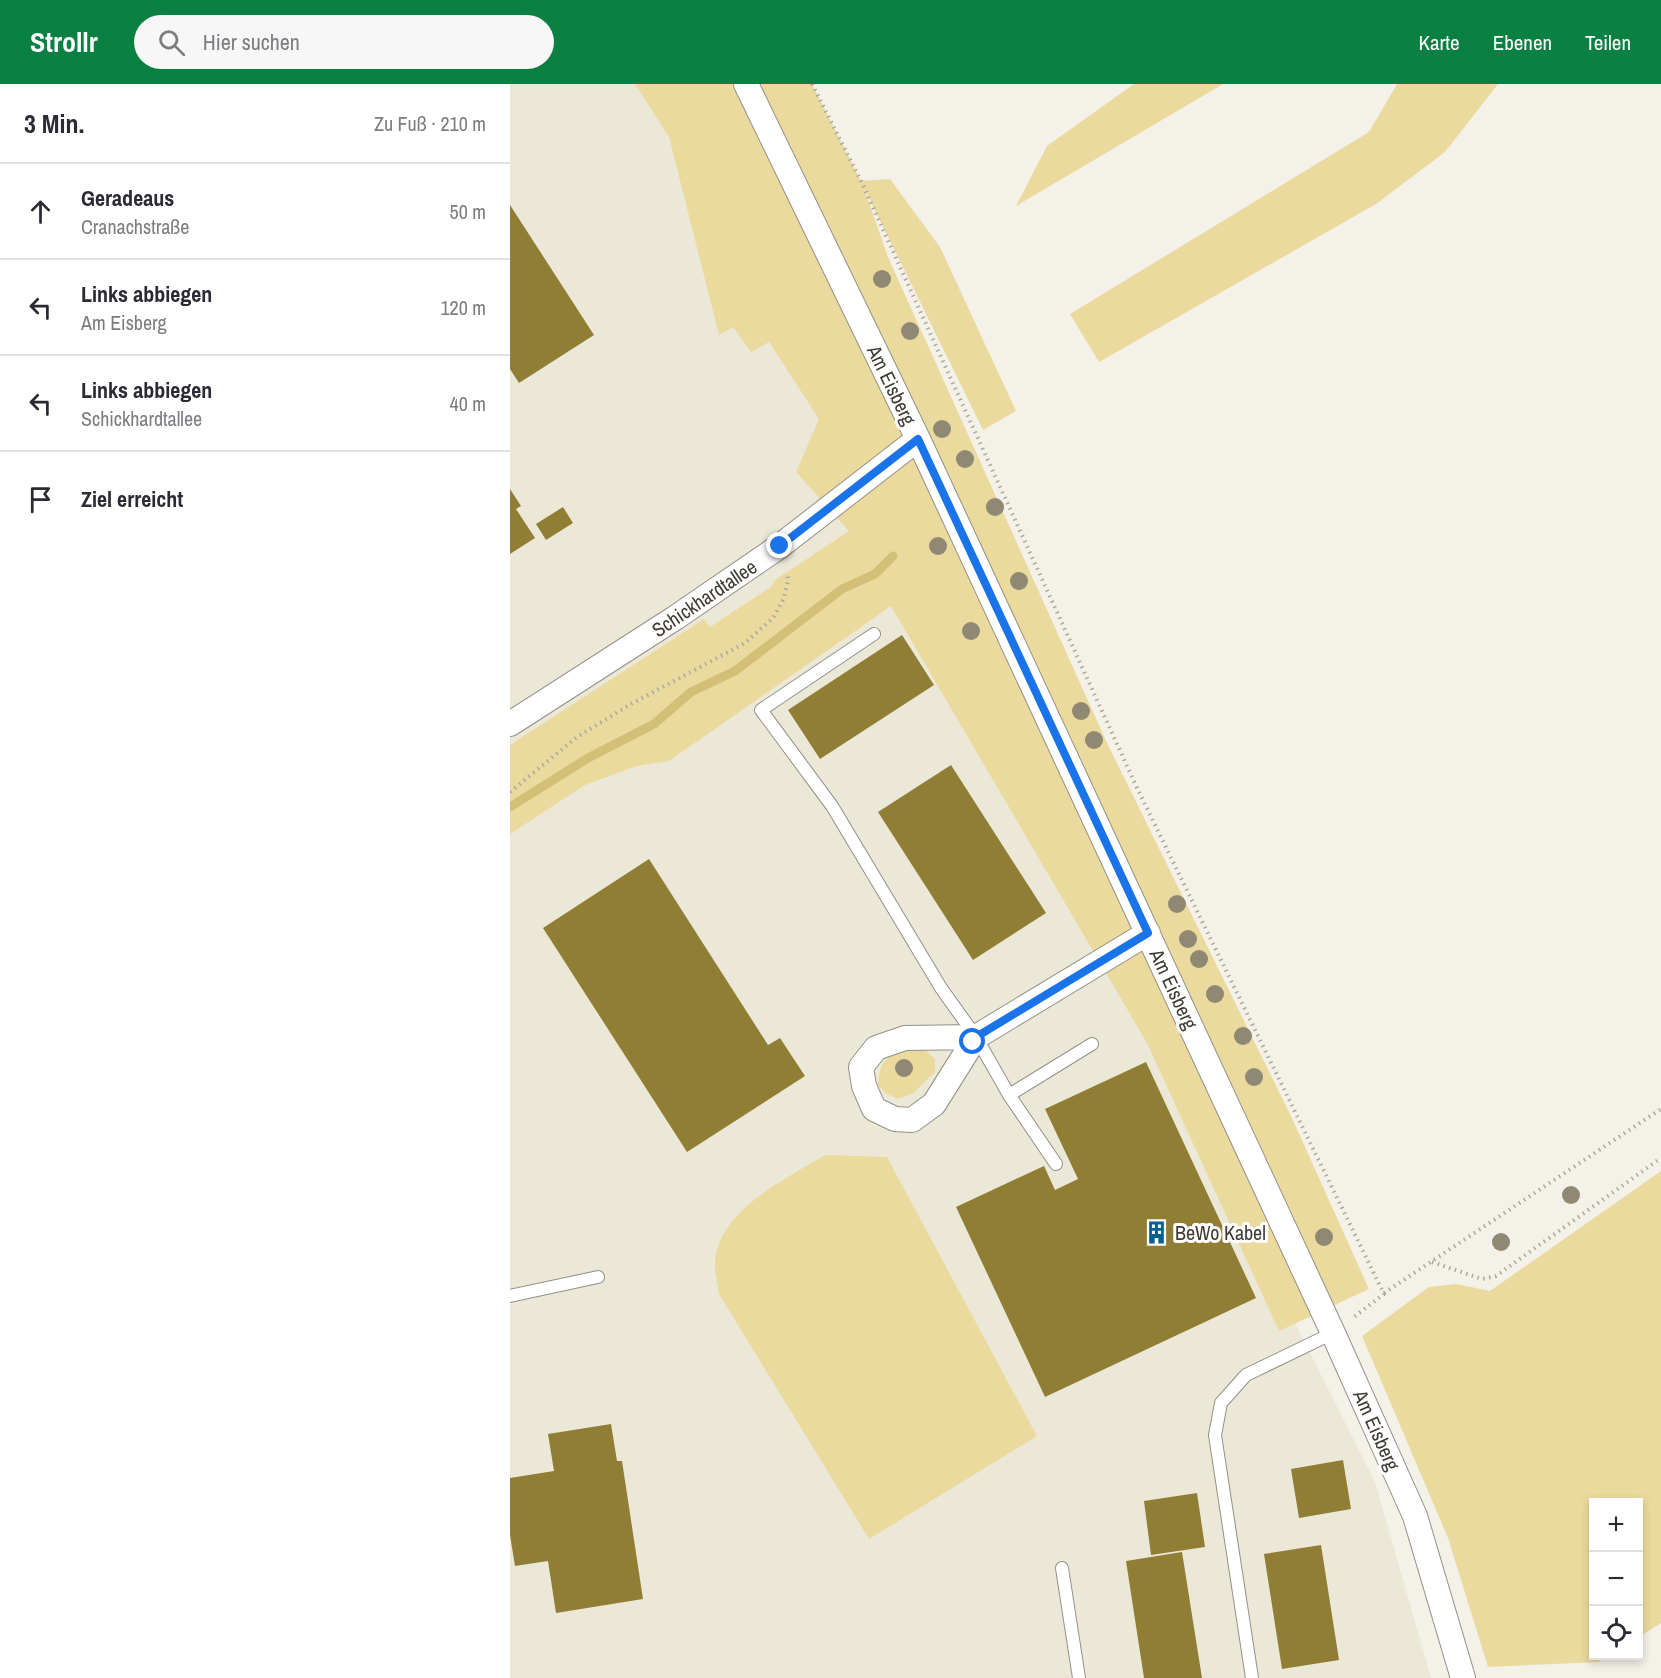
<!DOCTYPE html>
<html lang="de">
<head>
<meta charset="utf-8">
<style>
  body { margin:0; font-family:"Archivo Narrow",sans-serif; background:#f7f7f7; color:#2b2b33 }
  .controls { position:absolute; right:18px; bottom:18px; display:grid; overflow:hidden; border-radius:0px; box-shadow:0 3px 9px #0003 }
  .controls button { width:54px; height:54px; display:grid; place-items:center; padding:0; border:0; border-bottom:2px solid #e1e1e2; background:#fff; color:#2b2b33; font:30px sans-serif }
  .stop { position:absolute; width:18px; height:18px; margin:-14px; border:4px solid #1a73e8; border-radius:50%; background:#fff }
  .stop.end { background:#1a73e8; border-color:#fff; box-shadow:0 2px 6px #0008 }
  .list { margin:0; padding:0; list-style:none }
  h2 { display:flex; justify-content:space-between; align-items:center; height:78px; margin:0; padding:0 24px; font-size:26px }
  h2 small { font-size:20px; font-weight:400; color:#7c7c81 }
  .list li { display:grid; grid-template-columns:39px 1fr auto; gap:18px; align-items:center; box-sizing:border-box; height:96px; padding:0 24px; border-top:2px solid #e1e1e2 }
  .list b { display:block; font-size:22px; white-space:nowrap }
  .list p { margin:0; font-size:20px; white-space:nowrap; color:#7c7c81 }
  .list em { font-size:20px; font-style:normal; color:#7c7c81 }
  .icon { flex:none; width:33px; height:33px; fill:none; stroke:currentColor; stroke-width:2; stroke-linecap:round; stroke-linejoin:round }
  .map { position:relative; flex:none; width:1151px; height:1594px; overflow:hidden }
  header { display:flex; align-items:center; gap:36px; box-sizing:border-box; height:84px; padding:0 30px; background:#0b8043; color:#fff }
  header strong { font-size:28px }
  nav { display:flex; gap:33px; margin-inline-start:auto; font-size:21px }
  .search { width:420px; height:54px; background:#f7f7f7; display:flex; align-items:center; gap:15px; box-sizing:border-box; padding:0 21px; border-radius:33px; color:#7c7c81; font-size:22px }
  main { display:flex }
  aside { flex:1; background:#fff }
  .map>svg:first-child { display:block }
  .built { fill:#ece8d7 }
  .green { fill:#ebda9d }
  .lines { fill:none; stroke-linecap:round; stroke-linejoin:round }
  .stream { stroke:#d3bf76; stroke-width:9 }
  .building { fill:#917e35 }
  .lane-casing { stroke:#929087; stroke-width:14 }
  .street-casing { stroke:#929087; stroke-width:26 }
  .path { stroke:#aaa8a1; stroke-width:4; stroke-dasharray:1.5 4.5; stroke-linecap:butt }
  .lane { stroke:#fff; stroke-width:12 }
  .street { stroke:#fff; stroke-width:24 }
  .tree { fill:#8f8973 }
  .route { stroke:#1a73e8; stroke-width:8 }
  .labels { text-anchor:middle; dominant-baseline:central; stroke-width:6; stroke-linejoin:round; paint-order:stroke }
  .street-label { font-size:20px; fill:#3c3b37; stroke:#fffefd }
  .poi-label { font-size:20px; fill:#3c3b37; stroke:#fffefd; text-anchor:start }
</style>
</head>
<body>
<header>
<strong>Strollr</strong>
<div class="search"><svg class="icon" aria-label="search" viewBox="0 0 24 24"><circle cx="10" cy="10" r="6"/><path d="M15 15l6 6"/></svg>Hier suchen</div>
<nav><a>Karte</a><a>Ebenen</a><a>Teilen</a></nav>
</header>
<main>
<aside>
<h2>3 Min.<small>Zu Fuß · 210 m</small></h2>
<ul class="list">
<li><svg class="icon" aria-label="ahead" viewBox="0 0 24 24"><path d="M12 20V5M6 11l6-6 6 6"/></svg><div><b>Geradeaus</b><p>Cranachstraße</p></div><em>50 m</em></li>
<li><svg class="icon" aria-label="left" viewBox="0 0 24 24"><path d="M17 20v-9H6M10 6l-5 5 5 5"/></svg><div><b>Links abbiegen</b><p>Am Eisberg</p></div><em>120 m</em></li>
<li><svg class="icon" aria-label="left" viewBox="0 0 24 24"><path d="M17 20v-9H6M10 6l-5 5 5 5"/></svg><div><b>Links abbiegen</b><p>Schickhardtallee</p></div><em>40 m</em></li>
<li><svg class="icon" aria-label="arrive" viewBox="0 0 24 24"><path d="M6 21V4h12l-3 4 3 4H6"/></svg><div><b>Ziel erreicht</b></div></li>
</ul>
</aside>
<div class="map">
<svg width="1151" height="1594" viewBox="0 0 1151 1594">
  <rect width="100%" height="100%" fill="#f4f1e8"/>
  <path class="built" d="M0,0H206L408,491L865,1398L921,1594H0Z"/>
  <path class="green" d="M125,0H302L351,97L380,95L430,163L506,327L473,346L354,104L378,173L598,661L782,1034L859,1205L769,1247L637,959L381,522L159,677L127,682L75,701L0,750V661L194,535L200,543L261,503L265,496L339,447L286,388L309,335L259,258L241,268L223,243L209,251L159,53Z
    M624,0H713L506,122L537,62Z
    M887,0H988L935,68L866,120L589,278L560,230L859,48Z
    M395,966H415L425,975V988L403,1009L388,1015L375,1009L368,1001C370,978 374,974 395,966Z
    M315,1071L377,1073L527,1352L359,1455L209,1210C208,1200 204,1188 205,1178C209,1125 275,1096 315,1071Z
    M1151,1087V1539L1129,1553L1128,1418H1084V1572H1098L1088,1578L978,1583L938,1454L852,1252L919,1203L947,1200L980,1207Z"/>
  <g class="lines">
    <path class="stream" d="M0,723L78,674L144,640L181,608L225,587L332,505L365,490L383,472"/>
  </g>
  <path class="building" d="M0,121L84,251L9,299L0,285Z
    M0,405L11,422L6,425L25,454L0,470Z
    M53,423L63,439L36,456L26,440Z
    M392,551L424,601L310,675L278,626Z
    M441,681L536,829L463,876L368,728Z
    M139,775L258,961L270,954L295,992L177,1068L33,844Z
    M636,978L746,1214L535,1313L446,1123L534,1082L545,1106L568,1095L535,1025Z
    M101,1340L107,1377H112L133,1515L46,1529L38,1477L5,1482L0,1451V1394L44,1387L38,1350Z
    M833,1376L841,1425L789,1434L781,1385Z
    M687,1409L695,1463L641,1471L634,1417Z
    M811,1461L829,1576L772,1585L754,1470Z
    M672,1468L692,1594H634L616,1477Z"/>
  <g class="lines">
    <defs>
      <path id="lane" d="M364,550L251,626L322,722L431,904L466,953L499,1011L546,1080
        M499,1011L582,960
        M0,1212L88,1193
        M552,1484L569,1594
        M742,1594L705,1351L711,1319L736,1291L823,1249"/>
      <path id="street" d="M236,0L408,355L823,1249L905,1432L953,1594
        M0,640L165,534L270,462L408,355
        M466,953L424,1020L402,1036L385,1035L364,1025L354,1002L351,983L366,964L395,954Z
        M466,953L638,849"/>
    </defs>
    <use href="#lane" class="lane-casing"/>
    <use href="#street" class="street-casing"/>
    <path class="path" d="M302,0L351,97L627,704L874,1210L844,1233
      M0,708L67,653L121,620L235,559L263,534L274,514L278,496L277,489
      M922,1178L972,1195L986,1192L1151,1074
      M874,1209L1151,1025"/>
    <use href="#lane" class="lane"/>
    <use href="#street" class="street"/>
  </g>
  <g class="tree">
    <circle cx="372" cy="195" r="9"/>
    <circle cx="400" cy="247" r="9"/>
    <circle cx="432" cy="345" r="9"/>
    <circle cx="455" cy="375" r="9"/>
    <circle cx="485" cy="423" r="9"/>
    <circle cx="428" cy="462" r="9"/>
    <circle cx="509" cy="497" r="9"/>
    <circle cx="461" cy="547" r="9"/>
    <circle cx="571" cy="627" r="9"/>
    <circle cx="584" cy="656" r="9"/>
    <circle cx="667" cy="820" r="9"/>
    <circle cx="678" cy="855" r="9"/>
    <circle cx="689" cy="875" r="9"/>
    <circle cx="705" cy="910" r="9"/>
    <circle cx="733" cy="952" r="9"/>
    <circle cx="394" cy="984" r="9"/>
    <circle cx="744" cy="993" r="9"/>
    <circle cx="1061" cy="1111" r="9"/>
    <circle cx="814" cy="1153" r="9"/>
    <circle cx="991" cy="1158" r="9"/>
  </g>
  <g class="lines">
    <path class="route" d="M270,462L408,355L638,849L466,953L463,958"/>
  </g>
  <defs>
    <symbol id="building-bare" viewBox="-9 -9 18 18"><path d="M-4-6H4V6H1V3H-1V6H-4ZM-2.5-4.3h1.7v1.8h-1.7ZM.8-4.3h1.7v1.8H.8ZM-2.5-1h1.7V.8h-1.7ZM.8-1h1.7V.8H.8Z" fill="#046090" stroke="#fffefd" stroke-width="2.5" paint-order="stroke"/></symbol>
  </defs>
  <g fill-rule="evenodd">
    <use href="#building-bare" x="630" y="1132" width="33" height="33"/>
  </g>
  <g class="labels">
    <g class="street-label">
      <text transform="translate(382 301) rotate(64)">Am Eisberg</text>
      <text transform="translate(194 514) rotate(-34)">Schickhardtallee</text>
      <text transform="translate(664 905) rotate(65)">Am Eisberg</text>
      <text transform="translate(867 1346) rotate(66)">Am Eisberg</text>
    </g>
    <g class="poi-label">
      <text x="665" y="1148">BeWo Kabel</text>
    </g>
  </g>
</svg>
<div class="controls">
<button>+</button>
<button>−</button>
<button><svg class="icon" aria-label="locate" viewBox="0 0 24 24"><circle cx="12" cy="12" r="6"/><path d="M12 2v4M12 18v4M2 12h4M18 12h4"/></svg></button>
</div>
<div class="stop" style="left:463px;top:958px"></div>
<div class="stop end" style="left:270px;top:462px"></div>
</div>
</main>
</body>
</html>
